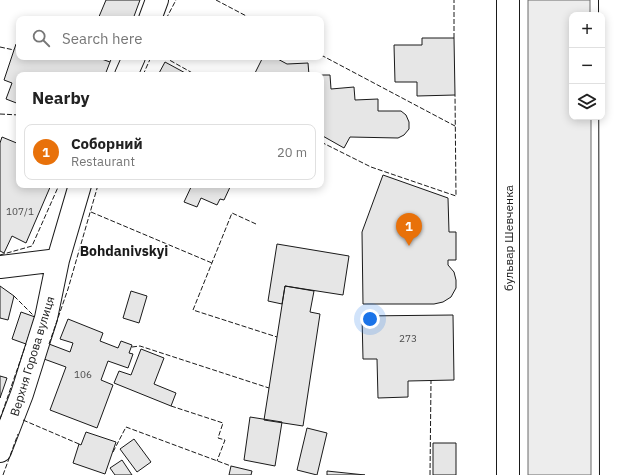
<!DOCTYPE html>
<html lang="en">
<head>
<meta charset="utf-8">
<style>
  body { margin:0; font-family:"IBM Plex Sans",sans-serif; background:#f2f2f2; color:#222 }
  .controls { position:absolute; right:12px; top:12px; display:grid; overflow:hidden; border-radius:8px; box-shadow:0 2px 10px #0003 }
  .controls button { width:36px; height:36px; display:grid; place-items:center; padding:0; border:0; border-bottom:1px solid #e0e0e0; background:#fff; color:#222; font:20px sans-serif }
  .you { position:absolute; left:370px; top:319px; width:14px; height:14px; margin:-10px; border:3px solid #fff; border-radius:50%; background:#1a73e8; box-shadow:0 0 0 6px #1a73e833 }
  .badge { display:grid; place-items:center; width:26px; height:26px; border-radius:50%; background:#db2777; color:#fff; font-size:13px; font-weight:700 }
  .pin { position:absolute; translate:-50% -33px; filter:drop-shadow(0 1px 2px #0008) }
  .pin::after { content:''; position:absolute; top:21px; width:14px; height:12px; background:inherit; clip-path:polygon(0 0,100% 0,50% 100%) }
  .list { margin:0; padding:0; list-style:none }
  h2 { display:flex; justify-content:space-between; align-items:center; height:52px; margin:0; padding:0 16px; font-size:17px }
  h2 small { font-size:13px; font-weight:400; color:#767676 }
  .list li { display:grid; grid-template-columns:26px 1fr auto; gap:12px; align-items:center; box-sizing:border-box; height:56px; margin:0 8px 8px; padding:0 8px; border:1px solid #e0e0e0; border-radius:8px }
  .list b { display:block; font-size:15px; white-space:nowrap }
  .list p { margin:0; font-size:13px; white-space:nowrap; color:#767676 }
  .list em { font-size:13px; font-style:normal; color:#767676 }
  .icon { flex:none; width:22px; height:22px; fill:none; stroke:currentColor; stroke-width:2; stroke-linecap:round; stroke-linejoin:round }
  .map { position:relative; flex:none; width:617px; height:475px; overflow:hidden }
  .search { position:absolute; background:#fff; box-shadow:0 2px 10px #0003; left:16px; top:16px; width:308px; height:44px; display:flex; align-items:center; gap:10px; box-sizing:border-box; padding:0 14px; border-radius:8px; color:#767676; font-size:15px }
  .panel { position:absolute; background:#fff; box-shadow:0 2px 10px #0003; left:16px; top:72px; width:308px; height:116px; border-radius:8px }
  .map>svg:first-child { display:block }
  .built { fill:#ededed; stroke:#6a6a6a }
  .building { fill:#e6e6e6; stroke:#1a1a1a }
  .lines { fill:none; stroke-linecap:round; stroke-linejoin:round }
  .minor-casing { stroke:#1a1a1a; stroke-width:24 }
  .major-casing { stroke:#1a1a1a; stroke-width:24 }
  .minor { stroke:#fff; stroke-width:22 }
  .major { stroke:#fff; stroke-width:22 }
  .fence { stroke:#1a1a1a; stroke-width:1; stroke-dasharray:5 2; stroke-linecap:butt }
  .labels { text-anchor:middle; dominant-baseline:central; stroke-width:3; stroke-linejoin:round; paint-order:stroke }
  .number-label { font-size:10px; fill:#4d4d4d }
  .street-label { font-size:12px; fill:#1a1a1a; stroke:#fff }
  .quarter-label { font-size:14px; font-weight:bold; fill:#1a1a1a; stroke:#fff }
</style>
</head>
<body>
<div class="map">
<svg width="617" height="475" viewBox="0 0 617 475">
  <rect width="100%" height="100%" fill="#fff"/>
  <path class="built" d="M528,0H590V15H572V117H591V475H528Z"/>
  <path class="building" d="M106,0H140L133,19H98Z
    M422,38H454L455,95L417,96V82H395L394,45H422Z
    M16,44L19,45V57H96L110,62L105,75H19V104L6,99L12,83L4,80Z
    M263,57H274L287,64L308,63L309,75H254Z
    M165,62L189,75H158Z
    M321,75H330L331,89L354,87L355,100L378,99V111H401L406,115L409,122V129L404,135L398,138L350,137L344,148L321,135Z
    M2,137L19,144V185H51L26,243L12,236L4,253L0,251V143Z
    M383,175L448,198L449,232H456V260H448V265L454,272L456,280V288L451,297L443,302L434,304H363L362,232Z
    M192,185H231L224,200L220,199L217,205L201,198L197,207L184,202Z
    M277,244L349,256L343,295L285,286L282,304L268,301Z
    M0,286L14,296L8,320L0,318Z
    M285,286L314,291L310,312L320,314L303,426L264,420Z
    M131,291L147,296L139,323L123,318Z
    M21,312L35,317L26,344L12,339Z
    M453,315L454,380L408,381V397L378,398L377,359H363L362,316Z
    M68,319L103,333L100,341L118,348L121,341L132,345L129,353L133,354L128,368L108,361L101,380L113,385L97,428L50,410L66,367L44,359L49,344L70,352L73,343L60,339Z
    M141,349L164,358L154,384L176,393L171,406L114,383L119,371L131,375Z
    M0,376L7,378L0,398Z
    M250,417L282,422L275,466L244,460Z
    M307,428L327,433L317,475L297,470Z
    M86,432L116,442L105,474L73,463L79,444L81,445Z
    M134,439L151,462L137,472L120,449Z
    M433,443H456V475H433Z
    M122,460L132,475H115L110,468Z
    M231,466L252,471L251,475H229Z
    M327,471L365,475H327Z"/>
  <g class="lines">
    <defs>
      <path id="minor" d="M150,19L157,0
        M126,75L134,57
        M0,267L58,260
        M0,451L22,394L39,340L46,318L58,260L80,185"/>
      <path id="major" d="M610,0L611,475
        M508,475V0"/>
    </defs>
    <use href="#minor" class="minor-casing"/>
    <use href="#major" class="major-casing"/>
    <use href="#minor" class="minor"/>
    <use href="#major" class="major"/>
    <path class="fence" d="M216,0L252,19
      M166,19L176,0
      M454,38V0
      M0,47L14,50
      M321,55L455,126
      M164,57L196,75
      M110,62L112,57
      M143,75L151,57
      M0,114L19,115
      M321,142L371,167L456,196L455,95
      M91,212L212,263
      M256,224L232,213L193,310L277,337
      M0,255L32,246L59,185
      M14,296L35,317
      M49,344L68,289L98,185
      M132,347L140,346L269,388
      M171,406L223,423L218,438L225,440L217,461
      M0,419L26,344
      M23,420L79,444
      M113,452L126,427L231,466
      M3,475L18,434
      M430,475L431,381"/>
  </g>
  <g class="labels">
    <g class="number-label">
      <text x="20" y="211">107/1</text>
      <text x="408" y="338">273</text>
      <text x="83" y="374">106</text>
    </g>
    <g class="street-label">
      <text transform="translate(508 238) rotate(-90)">бульвар Шевченка</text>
      <text transform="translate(32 356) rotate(-73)">Верхня Горова вулиця</text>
    </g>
    <g class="quarter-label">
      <text x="124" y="251">Bohdanivskyi</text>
    </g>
  </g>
</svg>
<div class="controls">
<button>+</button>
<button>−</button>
<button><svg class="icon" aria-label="layers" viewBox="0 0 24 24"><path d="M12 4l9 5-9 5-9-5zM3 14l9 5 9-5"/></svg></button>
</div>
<div class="you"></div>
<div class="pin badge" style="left:409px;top:246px;background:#e8710a">1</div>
<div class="search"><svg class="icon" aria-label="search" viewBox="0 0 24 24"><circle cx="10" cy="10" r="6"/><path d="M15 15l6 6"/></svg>Search here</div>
<section class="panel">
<h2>Nearby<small></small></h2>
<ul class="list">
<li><span class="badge" style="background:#e8710a">1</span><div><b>Соборний</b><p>Restaurant</p></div><em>20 m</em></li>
</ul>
</section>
</div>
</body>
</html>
